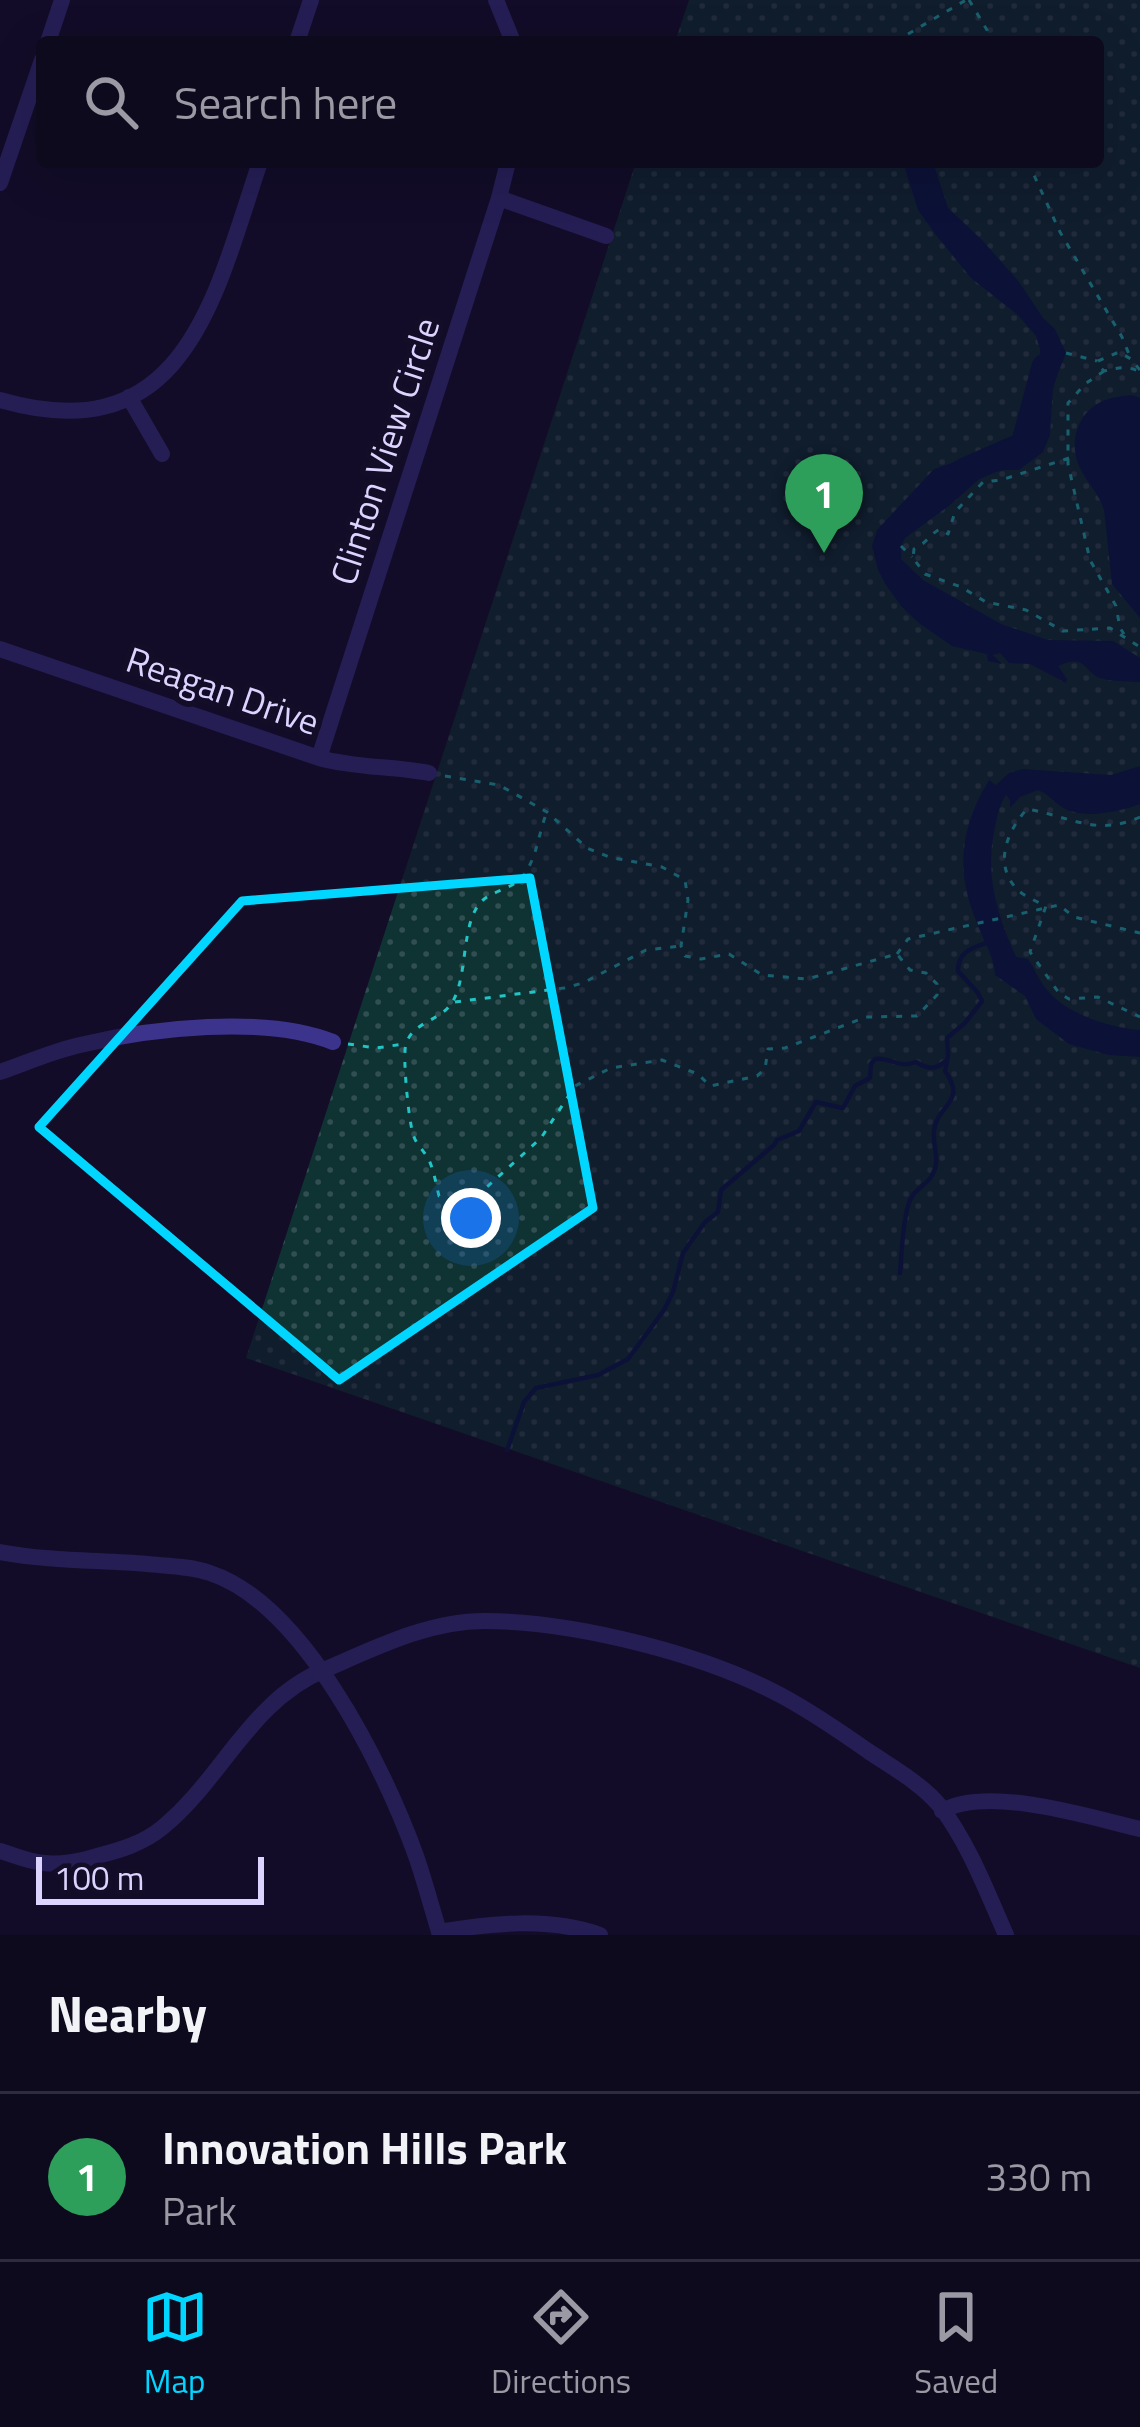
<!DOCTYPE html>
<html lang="en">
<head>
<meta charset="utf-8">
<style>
  body { margin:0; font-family:"Titillium Web",sans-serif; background:#171327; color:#f1f3f6 }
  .scale { position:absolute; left:36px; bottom:30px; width:228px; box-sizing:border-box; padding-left:12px; border:6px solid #dcd4ff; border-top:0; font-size:33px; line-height:42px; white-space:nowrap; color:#dcd4ff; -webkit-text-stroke:9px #130d28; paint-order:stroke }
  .you { position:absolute; left:471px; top:1218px; width:42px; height:42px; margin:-30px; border:9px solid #fff; border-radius:50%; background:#1a73e8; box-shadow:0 0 0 18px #1a73e833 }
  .badge { display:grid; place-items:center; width:78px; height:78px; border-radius:50%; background:#00d6ff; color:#fff; font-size:39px; font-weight:700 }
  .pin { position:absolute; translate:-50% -99px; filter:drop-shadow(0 3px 6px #0008) }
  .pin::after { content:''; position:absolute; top:63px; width:42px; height:36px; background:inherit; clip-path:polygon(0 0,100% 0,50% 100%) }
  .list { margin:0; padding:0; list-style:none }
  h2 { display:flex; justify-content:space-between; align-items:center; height:156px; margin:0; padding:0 48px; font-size:51px }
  h2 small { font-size:39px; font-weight:400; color:#9b9aa4 }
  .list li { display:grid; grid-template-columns:78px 1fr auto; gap:36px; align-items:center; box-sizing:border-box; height:168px; padding:0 48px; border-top:3px solid #2e2b3c }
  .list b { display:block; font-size:45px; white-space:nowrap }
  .list p { margin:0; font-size:39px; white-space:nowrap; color:#9b9aa4 }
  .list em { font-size:39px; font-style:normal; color:#9b9aa4 }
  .icon { flex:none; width:66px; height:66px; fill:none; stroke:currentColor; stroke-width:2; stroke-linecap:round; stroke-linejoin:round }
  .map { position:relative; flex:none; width:1140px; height:1935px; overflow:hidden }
  .search { position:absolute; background:#0e0a1e; box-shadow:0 12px 48px #0002; left:36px; right:36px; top:36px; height:132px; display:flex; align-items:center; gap:30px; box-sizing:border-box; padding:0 42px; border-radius:12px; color:#9b9aa4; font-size:45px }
  .sheet { height:324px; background:#0e0a1e }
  nav { display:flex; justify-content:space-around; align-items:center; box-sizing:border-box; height:168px; border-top:3px solid #2e2b3c; background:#0e0a1e; font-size:33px; color:#9b9aa4 }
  nav a { display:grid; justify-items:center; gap:6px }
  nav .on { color:#00d6ff }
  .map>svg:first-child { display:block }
  .park { fill:url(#park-dots) }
  .water { fill:#05194a }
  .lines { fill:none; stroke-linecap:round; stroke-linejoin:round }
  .stream { stroke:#05194a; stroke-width:4.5 }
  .river { stroke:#05194a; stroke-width:27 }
  .path { stroke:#22c5c5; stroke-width:3; stroke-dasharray:6 9; stroke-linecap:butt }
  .street { stroke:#3c338c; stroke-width:16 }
  .marked { fill:none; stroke:#00d6ff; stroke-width:9; stroke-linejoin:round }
  .labels { text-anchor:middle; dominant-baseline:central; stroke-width:12; stroke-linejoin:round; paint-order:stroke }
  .street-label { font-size:36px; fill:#dcd4ff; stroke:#130d28 }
</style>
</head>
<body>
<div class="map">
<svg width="1140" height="1935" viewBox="0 0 1140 1935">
  <defs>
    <pattern id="park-dots" width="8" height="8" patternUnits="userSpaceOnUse" patternTransform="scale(3)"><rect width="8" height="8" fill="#0f3233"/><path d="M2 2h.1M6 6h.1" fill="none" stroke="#314f52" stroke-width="1.8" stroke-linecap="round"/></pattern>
  </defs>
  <rect width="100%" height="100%" fill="#130d28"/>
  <path class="park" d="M689,0H1140V1668L246,1358L636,162H1098V42H675Z"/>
  <path class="water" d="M903,162H933L948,208L982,240L1019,282L1043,318L1055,329L1066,353L1053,386L1050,435L1043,452L1019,470H1004L984,475L950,505L905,538L901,546V559L923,580L1001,624L1048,640L1113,641L1140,658V682C1131,682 1108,681 1100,678C1083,671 1086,653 1058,666L1067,679L1066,683L1030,664L1009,663L1000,653L993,655L1002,664L988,661L987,654L952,646L919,623L902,607L886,585L878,570L872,546L877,530L934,469L967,458L987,465L1000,461L1030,426L1040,379V349L1036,336L1018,315L971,278L936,235L918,210Z
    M1132,395L1140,398V618L1112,584L1104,510C1099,493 1087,483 1080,468C1068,444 1077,412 1103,401C1112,397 1123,396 1132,395Z
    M1140,766V804C1119,812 1082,820 1062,807C1053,801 1048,794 1038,790L1020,797L1010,808V800L1006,795C998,807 997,818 994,832C985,877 998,917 1016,957L1028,959C1035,969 1040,983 1049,992C1070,1016 1110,1027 1140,1030V1057L1109,1055L1069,1044L1036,1019L1025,996L995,975C994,956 984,942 977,923C955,871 960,828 989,780L996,785L1009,773L1022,769L1111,775Z"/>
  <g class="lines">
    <path class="stream" d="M900,1273C902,1251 902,1227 908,1206C912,1190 922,1189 931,1177C942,1161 932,1146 934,1131C936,1105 968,1103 945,1071L948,1056L947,1038L965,1023L982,1001L978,993L958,971C958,952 970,949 986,943
      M507,1450L524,1402L536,1388L598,1375L628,1359L664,1310L673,1292L683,1253L705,1222L718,1212L721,1190L774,1145L777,1140L799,1131L816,1102L843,1108L855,1086L870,1078L871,1064L875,1059C892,1057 898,1069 916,1062C929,1070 936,1070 947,1060"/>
    <path class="river" d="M948,481L967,470L1024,445L1045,367"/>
    <path class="path" d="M969,0L987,30L990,42
      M908,34L966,0
      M1028,162L1060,232L1122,337L1131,359
      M1066,353L1097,361
      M1140,370L1131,359L1119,352L1098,361L1099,366L1104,371C1118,368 1127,365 1140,372
      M1104,371L1085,384L1068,403V464L1090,560L1116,606L1120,628L1124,634
      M1069,458L1001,480L983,482L955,512L948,534L940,529C930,534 926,544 914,549L913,558L925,574L961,587L986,602L1026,610L1063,631L1110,628L1140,647
      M901,546L912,557
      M445,776L499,785L547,812L587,848L609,857L662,867L685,880L688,900L681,946L685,956L701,959L729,954L762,975L807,979L897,954L910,970L926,973L937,984V995L917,1016L866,1017L785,1048L768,1049L765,1069L757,1076L710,1086L698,1074L662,1060L611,1068L575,1086L541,1138L477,1196L457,1203L439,1196C436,1184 434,1171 429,1160C425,1152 417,1145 414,1137C409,1126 402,1055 406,1044C413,1021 442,1021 453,1001C468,974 461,926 480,903C489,892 508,890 519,880C537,863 538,833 547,812
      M1140,817C1096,837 1069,816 1027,809C1007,831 992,866 1019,891C1026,897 1038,902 1046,906L1030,952L1059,993L1069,999L1098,997L1140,1017
      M897,954L908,939L1059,905L1074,917L1140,933
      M455,1002L564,988L583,983L646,950L681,946
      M348,1044L376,1048L404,1044"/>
    <path class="street" d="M496,0L513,42
      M48,42L62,0
      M297,42L311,0
      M0,183L42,60
      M499,198L606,236
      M129,397L162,454
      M0,400C185,454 215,296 260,162
      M0,649L319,758C355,768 392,766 429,773
      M319,758L499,198L508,162
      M0,1072C26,1063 53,1051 80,1045C151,1028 265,1015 333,1042
      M0,1552C48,1561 98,1560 147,1564C168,1566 190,1566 210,1573C304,1604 384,1767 416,1856C425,1882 432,1909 440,1935
      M942,1811C988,1785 1089,1817 1140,1829
      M0,1851C14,1855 29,1862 44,1863C60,1865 82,1861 97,1856C121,1850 144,1843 163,1827C221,1780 251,1700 324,1670C375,1648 430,1620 487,1621C577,1622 705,1654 784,1697C813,1713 841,1732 868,1751C892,1767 922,1784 940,1806C969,1844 987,1892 1006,1935
      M439,1932C490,1923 550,1917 600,1935"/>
  </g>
  <path d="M0 0H1140V1935H0ZM530,878L593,1208L339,1380L39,1127L242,901Z" fill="#130d28" fill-opacity=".55" fill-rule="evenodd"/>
  <path class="marked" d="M530,878L593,1208L339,1380L39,1127L242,901Z"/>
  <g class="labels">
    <g class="street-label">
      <text transform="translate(384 451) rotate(-72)">Clinton View Circle</text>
      <text transform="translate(223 690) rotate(19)">Reagan Drive</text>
    </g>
  </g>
</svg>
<div class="scale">100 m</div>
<div class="you"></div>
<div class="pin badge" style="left:824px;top:553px;background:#2e9e5b">1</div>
<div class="search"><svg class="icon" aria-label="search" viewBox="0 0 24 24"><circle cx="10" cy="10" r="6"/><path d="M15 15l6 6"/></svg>Search here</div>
</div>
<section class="sheet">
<h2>Nearby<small></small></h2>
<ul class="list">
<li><span class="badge" style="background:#2e9e5b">1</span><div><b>Innovation Hills Park</b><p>Park</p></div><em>330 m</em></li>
</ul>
</section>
<nav>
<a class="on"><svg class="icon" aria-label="map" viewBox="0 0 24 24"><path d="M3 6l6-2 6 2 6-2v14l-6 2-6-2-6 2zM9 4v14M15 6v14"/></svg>Map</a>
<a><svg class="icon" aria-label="directions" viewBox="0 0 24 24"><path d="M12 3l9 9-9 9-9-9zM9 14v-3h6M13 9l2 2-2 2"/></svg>Directions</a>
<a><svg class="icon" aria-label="saved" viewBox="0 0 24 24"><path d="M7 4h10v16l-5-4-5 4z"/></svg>Saved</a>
</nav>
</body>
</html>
